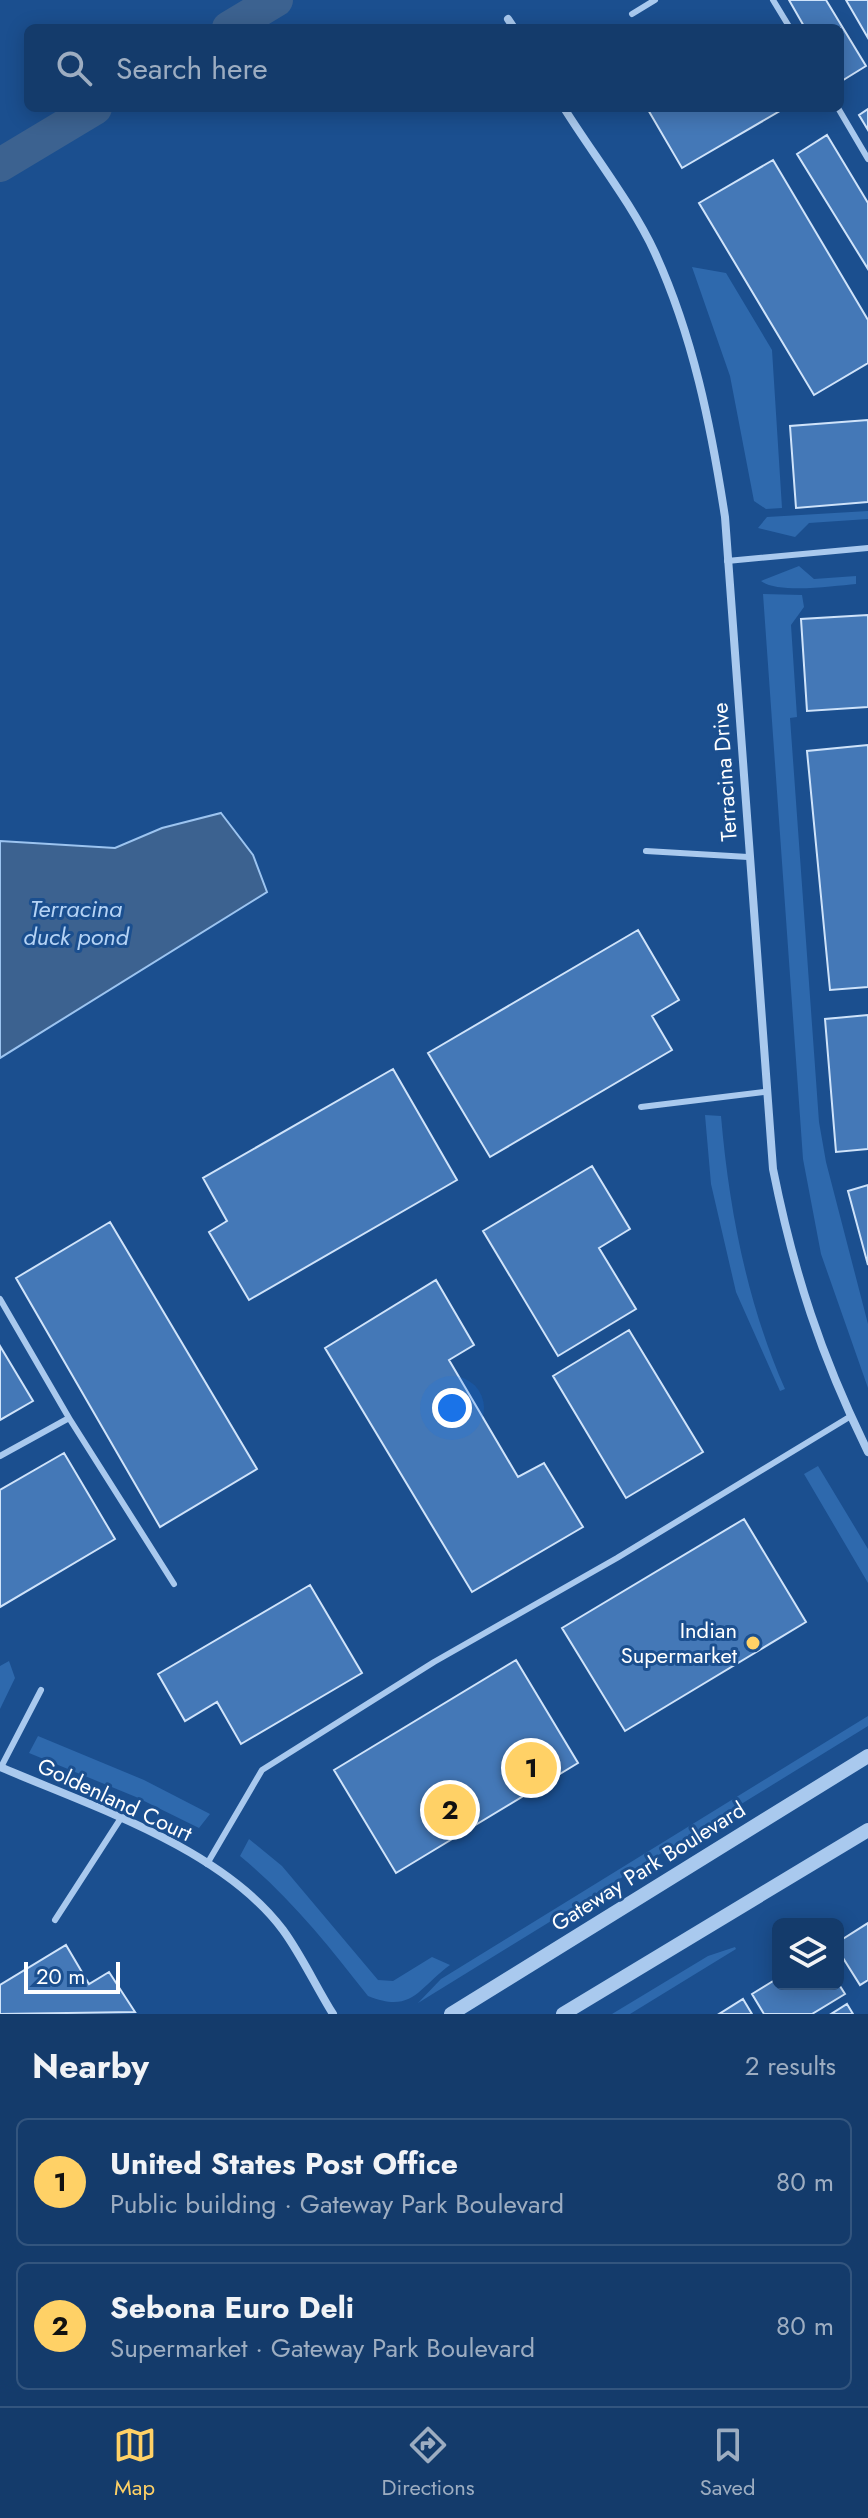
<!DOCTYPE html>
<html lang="en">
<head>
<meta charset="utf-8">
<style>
  body { margin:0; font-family:Jost,sans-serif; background:#214673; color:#f1f3f6 }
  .controls { position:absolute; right:24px; bottom:24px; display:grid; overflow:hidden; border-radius:12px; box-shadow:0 4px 20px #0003 }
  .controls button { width:72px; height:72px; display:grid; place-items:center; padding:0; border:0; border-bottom:2px solid #33557e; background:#143b6b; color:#f1f3f6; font:40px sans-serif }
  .scale { position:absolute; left:24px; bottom:20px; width:96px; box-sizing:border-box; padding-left:8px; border:4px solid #fff; border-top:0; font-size:22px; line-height:28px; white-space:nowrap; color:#fff; -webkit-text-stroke:6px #1b4f8f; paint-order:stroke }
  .you { position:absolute; left:452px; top:1408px; width:28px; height:28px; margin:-20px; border:6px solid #fff; border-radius:50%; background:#1a73e8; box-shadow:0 0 0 12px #1a73e833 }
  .badge { display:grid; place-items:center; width:52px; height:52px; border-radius:50%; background:#ffd166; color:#111; font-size:26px; font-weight:700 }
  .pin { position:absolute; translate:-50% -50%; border:4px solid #fff; box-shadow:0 2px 8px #0006 }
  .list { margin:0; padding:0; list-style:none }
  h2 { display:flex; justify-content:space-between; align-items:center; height:104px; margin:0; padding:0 32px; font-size:34px }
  h2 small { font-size:26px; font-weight:400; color:#9dadc1 }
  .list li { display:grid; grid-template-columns:52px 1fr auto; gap:24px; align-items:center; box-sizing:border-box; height:128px; margin:0 16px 16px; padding:0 16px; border:2px solid #33557e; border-radius:12px }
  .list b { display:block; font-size:30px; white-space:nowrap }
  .list p { margin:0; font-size:26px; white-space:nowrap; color:#9dadc1 }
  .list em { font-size:26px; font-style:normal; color:#9dadc1 }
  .icon { flex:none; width:44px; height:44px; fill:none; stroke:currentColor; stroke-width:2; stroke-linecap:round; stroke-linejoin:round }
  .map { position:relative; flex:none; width:868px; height:2014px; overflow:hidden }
  .search { position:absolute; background:#143b6b; box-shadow:0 4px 20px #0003; left:24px; right:24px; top:24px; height:88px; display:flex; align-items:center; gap:20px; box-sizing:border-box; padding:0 28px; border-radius:12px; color:#9dadc1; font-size:30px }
  .sheet { height:392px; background:#143b6b }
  nav { display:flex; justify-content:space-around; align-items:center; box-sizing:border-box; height:112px; border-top:2px solid #33557e; background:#143b6b; font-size:22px; color:#9dadc1 }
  nav a { display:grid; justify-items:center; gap:4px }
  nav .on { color:#ffd166 }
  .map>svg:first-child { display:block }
  .green { fill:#2e69ad }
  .water { fill:#3c6290; stroke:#9cc4f0; stroke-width:2 }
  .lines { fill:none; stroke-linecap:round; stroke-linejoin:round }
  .canal { stroke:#3c6290; stroke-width:34 }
  .building { fill:#4478b7; stroke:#cfe3fa; stroke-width:2 }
  .service { stroke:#a9c9ee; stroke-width:6 }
  .minor { stroke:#a9c9ee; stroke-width:8 }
  .tertiary { stroke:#a9c9ee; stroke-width:14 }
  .poi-dot { fill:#ffd166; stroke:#1b4f8f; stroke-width:3 }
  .labels { text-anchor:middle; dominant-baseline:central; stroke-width:6; stroke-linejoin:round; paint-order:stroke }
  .street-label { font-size:22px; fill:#fff; stroke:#1b4f8f }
  .poi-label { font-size:22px; fill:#fff; stroke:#1b4f8f; text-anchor:end }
  .water-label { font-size:24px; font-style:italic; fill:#b5d3f5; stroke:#1b4f8f }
</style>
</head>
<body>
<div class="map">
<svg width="868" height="2014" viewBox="0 0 868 2014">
  <rect width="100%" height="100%" fill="#1b4f8f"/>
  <path class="green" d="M692,267L726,273L772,350L782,508L766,509L754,501L730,376Z
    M868,511V519L809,523L795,537L758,528L767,517Z
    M799,566L814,579L856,576V584C833,586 779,594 761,581Z
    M763,594L802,595L804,607L791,625L797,717L790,718L819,1122L826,1162L868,1324V1388L821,1254L803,1159Z
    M705,1115L721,1116C729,1209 747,1303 785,1389L780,1391L736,1292L711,1184Z
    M818,1466L868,1549V1583L804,1474Z
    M9,1661L15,1678L0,1709V1666Z
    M868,1716V1726L418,2003L441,1979Z
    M38,1736L144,1780L210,1814L199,1828L136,1797L29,1753Z
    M249,1839L282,1866L378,1980L393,1981L432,1957L450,1965C418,1988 413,2014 368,1996C328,1945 290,1897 240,1856Z
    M735,1947L736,1949L630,2014H612L708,1956Z"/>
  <path class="water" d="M221,813L253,855L267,892L0,1058V841L115,848L162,828Z"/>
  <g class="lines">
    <path class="canal" d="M229,28L276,0
      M0,165L95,108"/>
  </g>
  <path class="building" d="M789,0H826L866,66L840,82V28H805Z
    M846,0H868V38Z
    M647,108H785L682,168Z
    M868,109V130L859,115Z
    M827,135L868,203V269L797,154Z
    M773,160L868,320V363L814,395L699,203Z
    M868,420V502L796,508L790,426Z
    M868,615V707L807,711L801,619Z
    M868,745V987L830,990L807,751Z
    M638,930L679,1000L652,1016L672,1050L490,1157L428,1053Z
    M868,1015V1149L836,1152L825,1019Z
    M393,1069L457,1180L249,1300L209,1232L227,1221L203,1178Z
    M592,1166L630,1229L599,1248L636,1309L558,1356L483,1231Z
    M868,1185V1265L848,1191Z
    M110,1222L257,1469L160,1527L16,1278Z
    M436,1280L474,1345L449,1360L518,1477L544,1463L583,1527L472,1592L325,1348Z
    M629,1330L703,1452L626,1498L553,1376Z
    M0,1346L33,1401L0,1420Z
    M64,1453L115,1539L0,1607V1490Z
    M744,1519L806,1622L625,1731L562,1628Z
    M310,1585L362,1673L241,1744L217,1702L185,1721L158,1674Z
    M516,1660L578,1763L396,1873L334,1770Z
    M868,1923V1980L860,1985L838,1950V1942Z
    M66,1945L89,1984L109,1972L135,2012L0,2014V1985Z
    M778,1978V1984L838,1983L845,1994L812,2014H764L752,1994Z
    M743,1999L752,2014H719Z
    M847,2004L853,2014H831Z"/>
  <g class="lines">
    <path class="service" d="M773,0L790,28
      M632,14L655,0
      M838,108L868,159
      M727,561L868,548
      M646,851L748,857
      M641,1107L764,1092
      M0,1299L69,1418L174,1584
      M0,1456L69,1418
      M1,1767L41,1690
      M207,1864L262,1770L434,1662L617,1558L851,1416
      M55,1920L121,1818"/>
    <path class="minor" d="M508,19L514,28
      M564,108C592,153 633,205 655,253C693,336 711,426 725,517L773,1169C794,1274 821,1356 868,1452
      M0,1767C91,1806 222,1848 283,1930C302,1956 316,1987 333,2014"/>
    <path class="tertiary" d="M451,2014L868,1756
      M563,2014L868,1830"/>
  </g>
  <circle class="poi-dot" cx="753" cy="1643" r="8"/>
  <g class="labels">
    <g class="street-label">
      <text transform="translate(724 772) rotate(-94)">Terracina Drive</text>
      <text transform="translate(115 1799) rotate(25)">Goldenland Court</text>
      <text transform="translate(648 1866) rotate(-32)">Gateway Park Boulevard</text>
    </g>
    <g class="poi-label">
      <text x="737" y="1630">Indian<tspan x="737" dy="25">Supermarket</tspan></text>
    </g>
    <g class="water-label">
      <text x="76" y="908">Terracina<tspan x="76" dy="28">duck pond</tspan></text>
    </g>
  </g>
</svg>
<div class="controls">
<button><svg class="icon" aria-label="layers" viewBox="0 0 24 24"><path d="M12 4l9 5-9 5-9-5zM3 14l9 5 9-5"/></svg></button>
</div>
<div class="scale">20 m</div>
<div class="you"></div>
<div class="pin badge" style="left:531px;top:1768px">1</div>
<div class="pin badge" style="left:450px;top:1810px">2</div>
<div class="search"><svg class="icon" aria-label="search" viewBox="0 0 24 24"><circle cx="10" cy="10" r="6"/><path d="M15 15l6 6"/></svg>Search here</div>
</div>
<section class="sheet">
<h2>Nearby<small>2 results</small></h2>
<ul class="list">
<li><span class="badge">1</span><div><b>United States Post Office</b><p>Public building · Gateway Park Boulevard</p></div><em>80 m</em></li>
<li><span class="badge">2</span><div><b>Sebona Euro Deli</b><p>Supermarket · Gateway Park Boulevard</p></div><em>80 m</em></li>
</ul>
</section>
<nav>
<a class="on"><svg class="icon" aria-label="map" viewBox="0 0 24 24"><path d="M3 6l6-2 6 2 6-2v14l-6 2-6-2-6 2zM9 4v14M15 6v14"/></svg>Map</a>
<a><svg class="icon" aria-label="directions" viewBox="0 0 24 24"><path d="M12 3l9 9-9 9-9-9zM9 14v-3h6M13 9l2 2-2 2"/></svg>Directions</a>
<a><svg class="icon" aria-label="saved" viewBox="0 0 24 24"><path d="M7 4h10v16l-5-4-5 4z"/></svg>Saved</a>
</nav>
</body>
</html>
